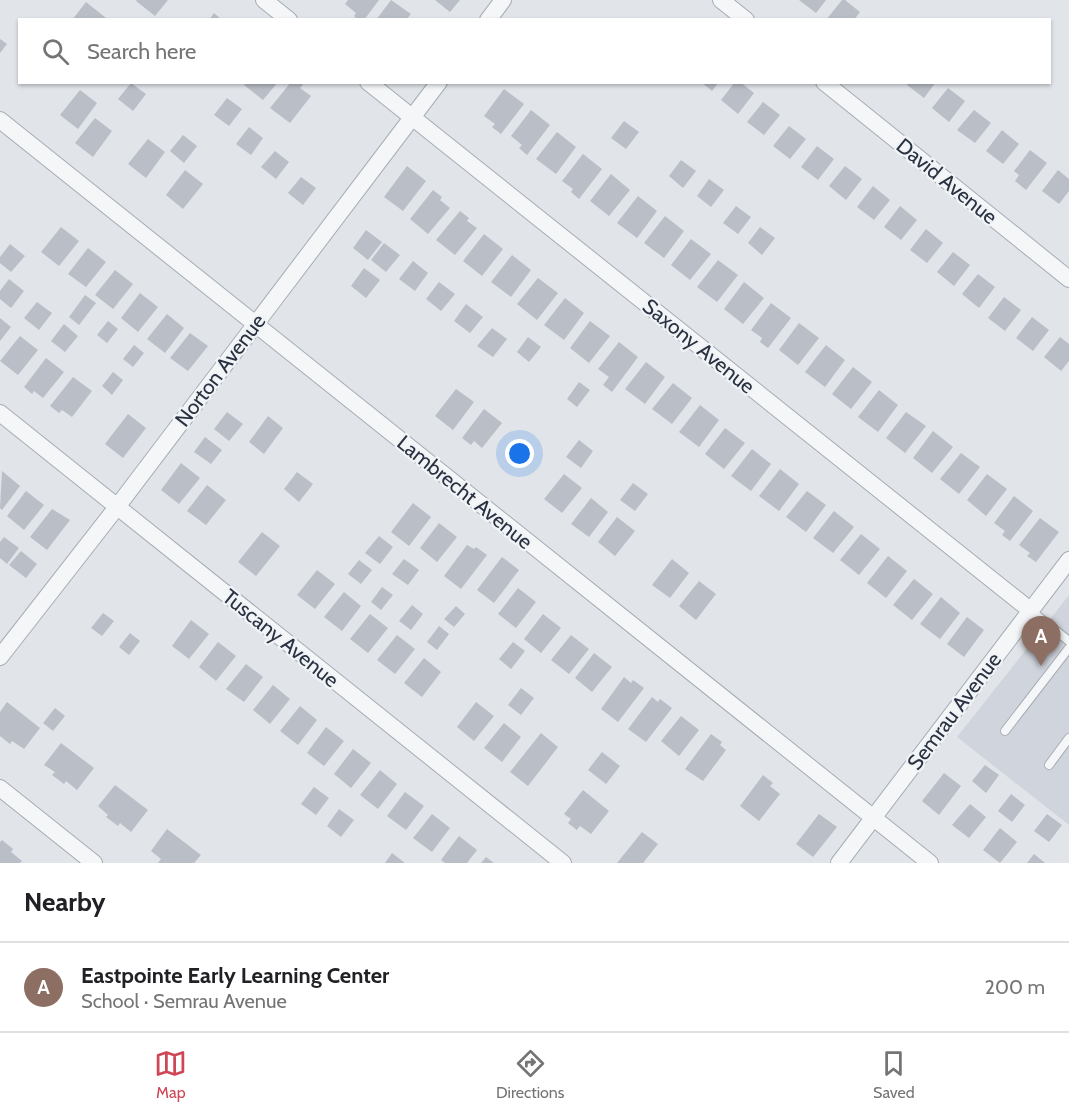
<!DOCTYPE html>
<html lang="en">
<head>
<meta charset="utf-8">
<style>
  body { margin:0; font-family:Cabin,sans-serif; background:#f6f6f6; color:#202124 }
  .you { position:absolute; left:520px; top:454px; width:21px; height:21px; margin:-15px; border:4px solid #fff; border-radius:50%; background:#1a73e8; box-shadow:0 0 0 9px #1a73e833 }
  .badge { display:grid; place-items:center; width:39px; height:39px; border-radius:50%; background:#cf4757; color:#fff; font-size:20px; font-weight:700 }
  .pin { position:absolute; translate:-50% -50px; filter:drop-shadow(0 2px 3px #0008) }
  .pin::after { content:''; position:absolute; top:32px; width:21px; height:18px; background:inherit; clip-path:polygon(0 0,100% 0,50% 100%) }
  .list { margin:0; padding:0; list-style:none }
  h2 { display:flex; justify-content:space-between; align-items:center; height:78px; margin:0; padding:0 24px; font-size:26px }
  h2 small { font-size:20px; font-weight:400; color:#757577 }
  .list li { display:grid; grid-template-columns:39px 1fr auto; gap:18px; align-items:center; box-sizing:border-box; height:90px; padding:0 24px; border-top:2px solid #e0e0e0 }
  .list b { display:block; font-size:22px; white-space:nowrap }
  .list p { margin:0; font-size:20px; white-space:nowrap; color:#757577 }
  .list em { font-size:20px; font-style:normal; color:#757577 }
  .icon { flex:none; width:33px; height:33px; fill:none; stroke:currentColor; stroke-width:2; stroke-linecap:round; stroke-linejoin:round }
  .map { position:relative; flex:none; width:1069px; height:863px; overflow:hidden }
  .search { position:absolute; background:#fff; box-shadow:0 2px 4px #0004; left:18px; right:18px; top:18px; height:66px; display:flex; align-items:center; gap:15px; box-sizing:border-box; padding:0 21px; border-radius:0px; color:#757577; font-size:22px }
  .sheet { height:168px; background:#fff }
  nav { display:flex; justify-content:space-around; align-items:center; box-sizing:border-box; height:84px; border-top:2px solid #e0e0e0; background:#fff; font-size:16px; color:#757577 }
  nav a { display:grid; justify-items:center; gap:3px }
  nav .on { color:#cf4757 }
  .map>svg:first-child { display:block }
  .built { fill:#d0d4dc }
  .building { fill:#b9bec7 }
  .lines { fill:none; stroke-linecap:round; stroke-linejoin:round }
  .service-casing { stroke:#a6acb4; stroke-width:10 }
  .minor-casing { stroke:#a6acb4; stroke-width:18 }
  .service { stroke:#f4f6f8; stroke-width:8 }
  .minor { stroke:#f4f6f8; stroke-width:16 }
  .labels { text-anchor:middle; dominant-baseline:central; stroke-width:4.5; stroke-linejoin:round; paint-order:stroke }
  .street-label { font-size:21px; fill:#2a3242; stroke:#f1f4f7 }
</style>
</head>
<body>
<div class="map">
<svg width="1069" height="863" viewBox="0 0 1069 863">
  <rect width="100%" height="100%" fill="#e1e5ea"/>
  <path class="built" d="M1069,595V825L957,737Z"/>
  <path class="building" d="M137,0H168L155,16L136,1Z
    M348,0H379L364,20H358L354,16L356,13L345,4Z
    M391,0L411,14L406,20H376Z
    M435,0H460L450,12Z
    M799,0H826L816,13Z
    M842,0H845L860,12L854,20H826Z
    M86,2L106,18L105,20H72Z
    M214,13L222,20H209Z
    M0,39L7,44L0,53Z
    M247,82H278L263,100L244,85Z
    M291,82H299L303,85L300,88L311,96L290,123L270,108Z
    M701,82H719L712,91Z
    M735,82H740L754,93L738,114L721,100Z
    M909,82H936L924,98L907,85Z
    M131,83L146,94L133,111L118,99Z
    M948,88L965,101L949,122L932,108Z
    M504,89L524,104L501,134L492,127L495,124L484,116Z
    M80,90L97,103L78,129L60,115Z
    M227,98L242,109L229,126L214,115Z
    M763,102L780,115L764,135L747,122Z
    M531,110L550,125L527,155L519,148L522,145L511,136Z
    M974,110L991,123L975,143L957,130Z
    M95,118L112,131L93,157L75,143Z
    M624,121L639,132L626,149L611,138Z
    M789,126L806,139L790,159L773,146Z
    M249,127L263,138L251,155L236,144Z
    M1002,130L1019,144L1003,164L986,151Z
    M557,132L576,147L556,174L536,159Z
    M183,135L197,146L184,163L170,151Z
    M148,139L165,152L146,178L128,164Z
    M817,146L834,159L818,180L801,167Z
    M1030,150L1047,163L1026,190L1015,181L1019,175L1014,171Z
    M275,151L289,162L276,179L261,167Z
    M583,154L602,169L579,199L571,192L573,189L562,181Z
    M681,160L696,171L683,188L669,176Z
    M407,166L426,181L403,211L384,197Z
    M845,166L862,179L846,200L829,186Z
    M185,170L203,184L183,209L166,195Z
    M1058,170L1069,179V191L1059,204L1042,191Z
    M611,174L630,190L609,216L590,201Z
    M301,177L316,188L303,205L288,193Z
    M709,179L724,190L711,207L697,196Z
    M873,186L890,200L874,220L857,207Z
    M433,190L442,197L440,200L450,208L428,234L410,219Z
    M638,196L657,211L637,238L617,223Z
    M736,206L751,217L738,234L723,223Z
    M900,206L917,220L901,240L884,227Z
    M460,211L469,218L467,221L477,228L455,255L436,240Z
    M665,216L684,231L664,258L644,243Z
    M61,227L79,241L59,266L41,252Z
    M760,227L775,238L762,255L748,243Z
    M926,229L943,243L927,263L910,250Z
    M366,230L382,242L368,260L353,248Z
    M484,234L503,249L482,276L463,261Z
    M691,239L711,254L690,280L671,265Z
    M384,243L400,255L386,272L371,260Z
    M10,244L25,256L11,272L0,263V257Z
    M88,248L106,262L86,287L68,274Z
    M953,252L970,265L954,286L937,272Z
    M512,255L531,270L511,297L491,282Z
    M718,260L738,275L717,302L697,287Z
    M413,261L428,273L415,291L399,279Z
    M364,268L380,280L366,298L351,286Z
    M115,270L133,284L113,309L95,295Z
    M978,274L995,287L979,308L962,294Z
    M538,278L558,293L537,320L517,304Z
    M9,279L24,291L11,308L0,299V291Z
    M439,282L455,294L441,311L426,299Z
    M744,282L764,298L743,324L724,309Z
    M140,293L158,307L138,332L121,318Z
    M85,295L96,303L79,325L69,317Z
    M1004,297L1021,310L1005,331L988,318Z
    M565,298L584,313L564,340L544,325Z
    M37,302L52,313L39,330L24,318Z
    M771,303L791,318L768,348L760,342L762,338L751,330Z
    M466,304L483,317L470,333L454,321Z
    M167,314L184,328L165,353L147,339Z
    M1032,317L1049,330L1033,351L1016,338Z
    M0,318L11,327L0,341Z
    M108,321L118,329L107,343L97,335Z
    M590,321L610,336L589,363L570,348Z
    M799,323L819,338L798,365L779,350Z
    M64,324L78,336L65,352L51,341Z
    M492,328L507,339L493,357L477,346Z
    M190,333L208,346L188,371L170,358Z
    M20,336L38,350L18,375L0,361Z
    M528,337L541,347L529,362L517,352Z
    M1060,337L1069,344V361L1061,371L1044,357Z
    M619,342L638,357L612,392L603,385L609,377L598,369Z
    M134,345L144,353L133,367L123,359Z
    M826,345L845,360L825,387L805,372Z
    M46,358L64,372L43,398L34,391L32,394L24,387Z
    M646,362L665,377L645,404L625,389Z
    M853,367L872,382L851,409L832,394Z
    M113,372L123,380L112,395L102,386Z
    M73,377L92,391L72,417L62,410L59,413L50,406Z
    M579,382L590,390L577,407L567,399Z
    M673,383L692,398L672,424L652,409Z
    M456,389L474,402L453,430L435,416Z
    M879,390L898,405L878,432L858,417Z
    M700,405L719,420L699,447L679,432Z
    M484,409L502,423L482,448L474,441L471,445L462,438Z
    M227,412L243,424L229,441L214,429Z
    M906,412L926,426L905,453L886,438Z
    M128,414L146,428L123,458L105,444Z
    M268,416L283,428L264,454L249,442Z
    M725,428L745,443L724,469L705,454Z
    M933,431L953,447L932,473L913,458Z
    M205,437L222,450L211,464L194,452Z
    M579,440L593,451L581,468L566,457Z
    M752,449L771,464L751,491L731,476Z
    M961,453L980,467L959,494L940,479Z
    M181,463L200,478L179,504L161,490Z
    M780,469L799,484L779,511L759,496Z
    M2,471L20,486L2,510L0,508Z
    M297,472L313,484L299,502L284,489Z
    M564,474L582,488L562,513L544,499Z
    M987,474L1007,489L986,516L967,500Z
    M633,483L648,494L635,511L620,500Z
    M207,485L226,500L206,525L187,511Z
    M26,491L44,505L24,530L7,516Z
    M807,491L826,505L806,532L786,517Z
    M1014,496L1033,511L1010,541L1002,535L1005,531L994,523Z
    M591,498L608,512L589,537L571,524Z
    M413,503L431,517L409,546L391,532Z
    M52,509L70,520L47,550L30,537Z
    M834,511L854,527L833,553L813,538Z
    M617,517L635,531L615,556L598,542Z
    M1040,518L1059,532L1036,562L1027,556L1030,553L1019,545Z
    M439,523L457,537L437,562L420,548Z
    M262,532L280,546L256,576L238,562Z
    M861,534L880,549L859,575L840,560Z
    M379,536L393,547L380,564L365,553Z
    M4,537L19,548L7,564L0,558V542Z
    M467,545L474,549L476,547L487,555L461,589L444,576Z
    M21,551L37,564L26,578L9,565Z
    M888,556L907,571L886,598L867,583Z
    M502,557L519,570L494,603L477,590Z
    M404,559L419,570L408,585L392,574Z
    M672,559L689,573L670,598L652,585Z
    M359,560L372,570L361,584L348,574Z
    M317,570L335,584L315,609L297,595Z
    M914,579L933,594L912,620L893,605Z
    M699,581L716,594L696,620L679,606Z
    M382,587L393,595L381,610L371,602Z
    M518,588L536,602L516,628L498,614Z
    M344,592L361,606L342,631L324,617Z
    M941,597L960,613L940,639L920,624Z
    M412,605L423,614L411,630L399,621Z
    M456,606L465,614L454,627L444,619Z
    M103,613L114,621L102,636L91,628Z
    M370,614L388,628L368,653L350,639Z
    M543,614L561,628L541,653L524,639Z
    M967,617L984,630L964,657L947,644Z
    M191,620L209,634L189,659L172,646Z
    M439,626L449,634L437,650L427,642Z
    M130,633L140,641L129,655L119,647Z
    M397,635L415,649L395,674L377,660Z
    M571,635L589,649L569,674L551,660Z
    M218,642L236,656L216,681L199,667Z
    M513,642L525,651L511,669L499,659Z
    M594,653L612,667L592,692L575,678Z
    M424,658L441,672L422,697L404,683Z
    M246,664L263,677L244,702L226,689Z
    M624,677L631,683L633,680L644,688L618,722L601,709Z
    M273,685L290,699L270,724L253,710Z
    M521,688L534,698L521,715L508,705Z
    M652,697L658,702L660,699L672,708L646,742L628,729Z
    M7,702L40,728L24,749L12,741L10,744L0,736V712Z
    M476,702L494,716L474,741L457,727Z
    M300,706L317,720L298,745L280,731Z
    M55,708L65,716L53,731L43,723Z
    M681,716L699,730L679,756L661,741Z
    M504,723L521,737L502,762L484,748Z
    M326,727L344,741L324,766L307,753Z
    M541,733L558,747L528,786L510,772Z
    M711,734L722,742L720,745L726,750L703,781L685,769Z
    M61,743L94,768L77,790L66,781L64,784L52,775L55,772L44,765Z
    M353,749L371,763L351,788L334,774Z
    M602,752L620,766L606,784L588,770Z
    M985,765L999,775L986,793L972,781Z
    M380,770L397,784L378,809L360,795Z
    M944,773L961,786L939,815L922,801Z
    M763,775L773,783L770,786L780,794L759,821L740,806Z
    M115,785L148,810L131,832L120,823L118,826L106,817L108,815L98,806Z
    M314,787L329,798L316,815L301,804Z
    M583,790L609,811L591,834L580,826L577,830L568,823L571,819L564,814Z
    M405,792L424,806L406,830L387,816Z
    M1011,794L1025,805L1012,822L998,811Z
    M970,804L986,817L969,838L952,825Z
    M339,809L354,820L341,837L327,826Z
    M432,814L450,828L432,852L413,838Z
    M819,814L837,827L813,857L796,844Z
    M1047,814L1062,825L1049,842L1034,831Z
    M1000,828L1017,842L1000,863L983,850Z
    M167,829L201,855L194,863H158L161,859L151,851Z
    M642,832L658,844L643,863H617Z
    M459,836L477,850L467,863H445L441,860Z
    M2,840L13,849L11,852L22,861L20,863H0V842Z
    M392,853L405,863H385Z
    M1034,854L1045,863H1027Z
    M486,857L494,863H481Z"/>
  <g class="lines">
    <defs>
      <path id="service" d="M1030,610L1069,641
        M1005,731L1069,648
        M1049,765L1069,738"/>
      <path id="minor" d="M264,0L289,20
        M721,0L746,20
        M488,20L503,0
        M368,82L1030,610
        M824,82L1069,279
        M0,120L930,863
        M0,413L563,863
        M0,657L117,507L439,82
        M0,788L94,863
        M839,863L1069,560"/>
    </defs>
    <use href="#service" class="service-casing"/>
    <use href="#minor" class="minor-casing"/>
    <use href="#service" class="service"/>
    <use href="#minor" class="minor"/>
  </g>
  <g class="labels">
    <g class="street-label">
      <text transform="translate(947 181) rotate(39)">David Avenue</text>
      <text transform="translate(699 346) rotate(39)">Saxony Avenue</text>
      <text transform="translate(220 370) rotate(-53)">Norton Avenue</text>
      <text transform="translate(465 492) rotate(39)">Lambrecht Avenue</text>
      <text transform="translate(281 638) rotate(39)">Tuscany Avenue</text>
      <text transform="translate(954 711) rotate(-53)">Semrau Avenue</text>
    </g>
  </g>
</svg>
<div class="you"></div>
<div class="pin badge" style="left:1041px;top:666px;background:#8d6e63">A</div>
<div class="search"><svg class="icon" aria-label="search" viewBox="0 0 24 24"><circle cx="10" cy="10" r="6"/><path d="M15 15l6 6"/></svg>Search here</div>
</div>
<section class="sheet">
<h2>Nearby<small></small></h2>
<ul class="list">
<li><span class="badge" style="background:#8d6e63">A</span><div><b>Eastpointe Early Learning Center</b><p>School · Semrau Avenue</p></div><em>200 m</em></li>
</ul>
</section>
<nav>
<a class="on"><svg class="icon" aria-label="map" viewBox="0 0 24 24"><path d="M3 6l6-2 6 2 6-2v14l-6 2-6-2-6 2zM9 4v14M15 6v14"/></svg>Map</a>
<a><svg class="icon" aria-label="directions" viewBox="0 0 24 24"><path d="M12 3l9 9-9 9-9-9zM9 14v-3h6M13 9l2 2-2 2"/></svg>Directions</a>
<a><svg class="icon" aria-label="saved" viewBox="0 0 24 24"><path d="M7 4h10v16l-5-4-5 4z"/></svg>Saved</a>
</nav>
</body>
</html>
